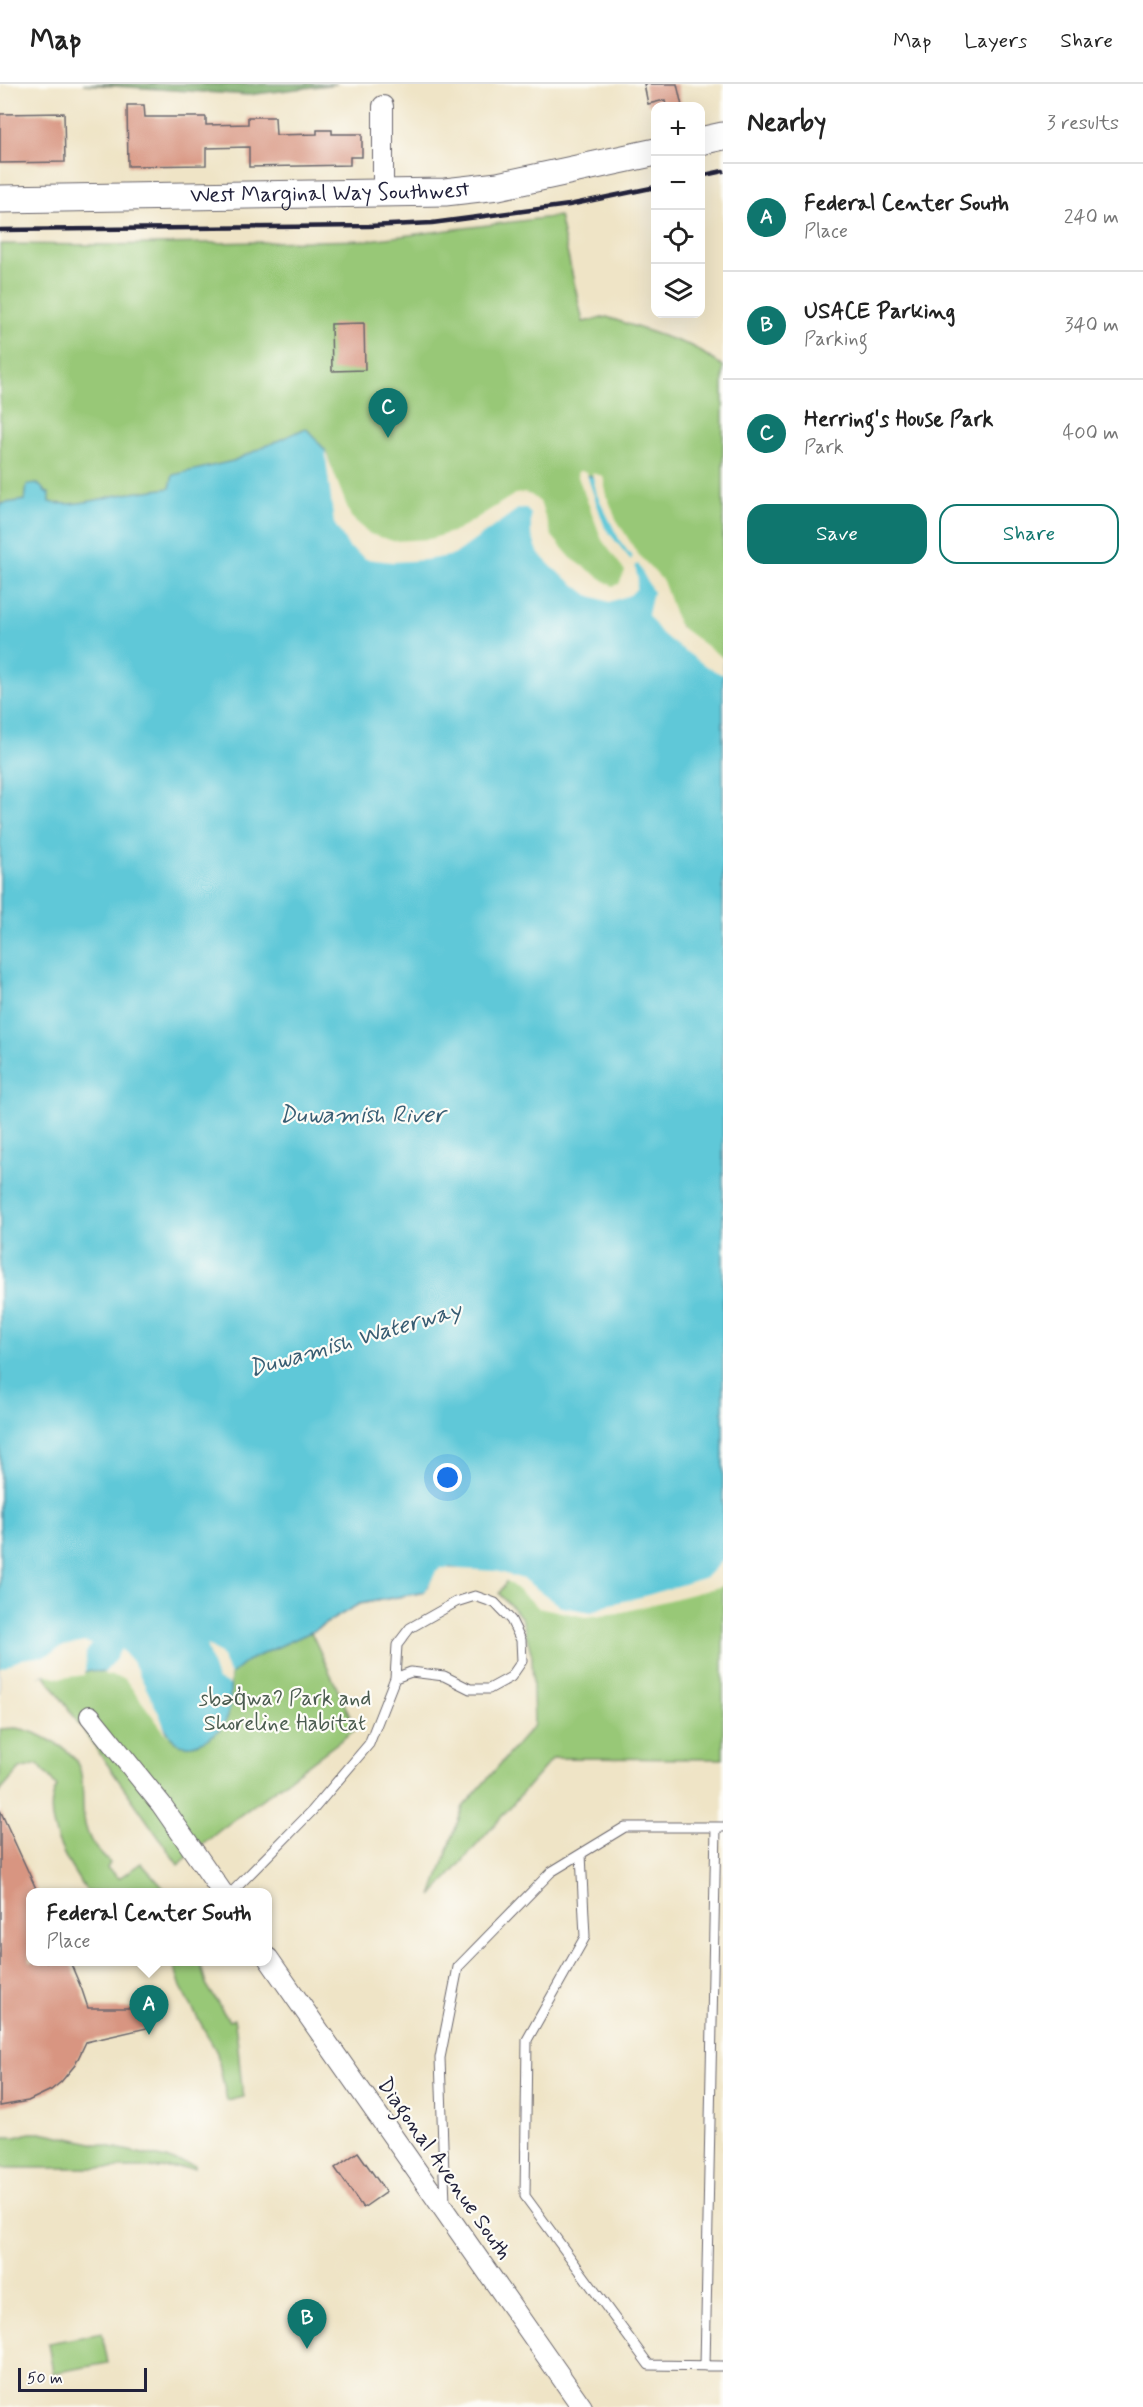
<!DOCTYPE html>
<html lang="en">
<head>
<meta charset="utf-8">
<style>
  body { margin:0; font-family:Mynerve,sans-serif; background:#f2f2f2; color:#222 }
  .controls { position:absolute; right:18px; top:18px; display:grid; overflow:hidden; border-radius:12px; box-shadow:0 6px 24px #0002 }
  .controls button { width:54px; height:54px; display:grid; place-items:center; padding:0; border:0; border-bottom:2px solid #e0e0e0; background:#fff; color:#222; font:30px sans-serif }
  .scale { position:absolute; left:18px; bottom:15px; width:129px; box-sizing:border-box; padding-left:6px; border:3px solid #22223b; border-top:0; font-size:16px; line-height:21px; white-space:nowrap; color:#22223b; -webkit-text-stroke:4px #fdfcf7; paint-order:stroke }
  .you { position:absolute; left:448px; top:1394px; width:21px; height:21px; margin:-15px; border:4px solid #fff; border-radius:50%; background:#1a73e8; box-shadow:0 0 0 9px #1a73e833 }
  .badge { display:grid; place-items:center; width:39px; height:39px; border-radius:50%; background:#0f766e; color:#fff; font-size:20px; font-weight:700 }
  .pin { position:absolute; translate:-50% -50px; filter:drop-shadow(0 2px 3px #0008) }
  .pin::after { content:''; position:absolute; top:32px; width:21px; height:18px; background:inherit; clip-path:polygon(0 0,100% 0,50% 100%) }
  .popup { position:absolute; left:26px; top:1804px; width:246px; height:78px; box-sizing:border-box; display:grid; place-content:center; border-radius:12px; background:#fff; filter:drop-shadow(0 2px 4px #0005); font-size:20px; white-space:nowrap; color:#767676 }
  .popup b { font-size:22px; color:#222 }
  .popup::after { content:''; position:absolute; left:50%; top:100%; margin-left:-12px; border:12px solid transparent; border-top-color:#fff }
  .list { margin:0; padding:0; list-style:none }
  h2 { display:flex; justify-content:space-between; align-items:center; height:78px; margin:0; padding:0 24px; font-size:26px }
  h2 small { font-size:20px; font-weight:400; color:#767676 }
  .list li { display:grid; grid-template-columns:39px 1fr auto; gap:18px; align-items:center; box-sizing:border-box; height:108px; padding:0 24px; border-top:2px solid #e0e0e0 }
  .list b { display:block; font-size:22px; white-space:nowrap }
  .list p { margin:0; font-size:20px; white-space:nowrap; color:#767676 }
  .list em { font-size:20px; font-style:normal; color:#767676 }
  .actions { display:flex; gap:12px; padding:18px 24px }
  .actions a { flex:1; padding:14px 0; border:2px solid #0f766e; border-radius:18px; text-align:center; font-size:21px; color:#0f766e }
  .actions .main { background:#0f766e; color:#fff }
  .icon { flex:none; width:33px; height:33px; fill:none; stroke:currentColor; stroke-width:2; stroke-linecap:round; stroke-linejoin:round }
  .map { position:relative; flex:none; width:723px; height:2323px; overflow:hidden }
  header { display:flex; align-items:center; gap:36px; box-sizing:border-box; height:84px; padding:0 30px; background:#fff; border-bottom:2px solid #e0e0e0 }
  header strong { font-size:28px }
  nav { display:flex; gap:33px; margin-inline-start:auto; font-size:21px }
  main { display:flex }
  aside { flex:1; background:#fff }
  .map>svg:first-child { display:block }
  .green { fill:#98c877; stroke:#5d7559; stroke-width:1.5 }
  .forest { fill:#7aac68; stroke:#4e6752; stroke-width:1.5 }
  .water { fill:#5ec8d8; stroke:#40758a; stroke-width:1.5 }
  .pier { fill:#efe4c6 }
  .building { fill:#d89581 }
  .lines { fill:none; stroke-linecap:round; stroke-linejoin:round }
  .service-casing { stroke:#6a666c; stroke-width:11 }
  .minor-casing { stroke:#6a666c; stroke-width:22 }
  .secondary-casing { stroke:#6a666c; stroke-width:29 }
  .service { stroke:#fff; stroke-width:9 }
  .minor { stroke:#fff; stroke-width:20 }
  .secondary { stroke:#fff; stroke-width:27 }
  .rail { stroke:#22223b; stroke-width:4.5 }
  .labels { text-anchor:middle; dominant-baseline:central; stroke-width:4.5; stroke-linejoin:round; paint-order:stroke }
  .street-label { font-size:22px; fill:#22223b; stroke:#fdfcf7 }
  .park-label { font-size:22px; fill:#4b5c50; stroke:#fdfcf7 }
  .water-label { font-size:24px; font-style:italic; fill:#375c72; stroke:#fdfcf7 }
</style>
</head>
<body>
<header>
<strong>Map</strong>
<nav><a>Map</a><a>Layers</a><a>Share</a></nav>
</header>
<main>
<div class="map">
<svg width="723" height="2323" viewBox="0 0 723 2323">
  <rect width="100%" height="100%" fill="#fdfcf7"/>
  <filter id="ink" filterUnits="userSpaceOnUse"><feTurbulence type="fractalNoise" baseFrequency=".0167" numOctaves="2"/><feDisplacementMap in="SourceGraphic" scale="12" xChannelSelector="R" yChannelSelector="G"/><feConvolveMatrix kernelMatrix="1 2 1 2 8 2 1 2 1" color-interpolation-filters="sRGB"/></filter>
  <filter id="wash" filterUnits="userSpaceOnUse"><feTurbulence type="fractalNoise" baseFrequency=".008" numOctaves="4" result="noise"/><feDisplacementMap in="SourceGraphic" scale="24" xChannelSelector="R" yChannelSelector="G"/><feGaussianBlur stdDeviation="1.35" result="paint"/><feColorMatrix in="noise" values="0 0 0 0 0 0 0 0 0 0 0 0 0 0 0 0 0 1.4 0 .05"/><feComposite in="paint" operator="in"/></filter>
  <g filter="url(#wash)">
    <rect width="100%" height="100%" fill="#efe4c6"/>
    <path class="green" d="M559,132L583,238L607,233L692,262L723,282V578L691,555L628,487L621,503L612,505L460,449L431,458L0,512V160L105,161L370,156Z
      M328,1434L523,1495L441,1484L425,1508L359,1520L311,1548L356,1645L219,1747L178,1781L44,1590L0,1609Z
      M508,1494L723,1499V1675L553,1674L432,1812L463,1723L534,1641L532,1572L522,1534L499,1510Z
      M16,1644C31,1646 42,1652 55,1659C98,1681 74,1714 88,1750C92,1762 101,1770 110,1779L107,1784L119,1794L141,1779L167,1808H90L87,1807C68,1782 39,1733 57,1703L38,1680L20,1685L0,1708V1645Z
      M173,1878H200L206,1900L229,1937L234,1935C240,1961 238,1987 244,2013L227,2017L217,1969L181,1903Z
      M30,2049H46L195,2081V2084H0V2053H16Z
      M102,2249L108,2279L53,2289L48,2259Z"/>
    <path class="forest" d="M83,0H337L248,11Z"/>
    <path class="water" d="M306,344L325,366L348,435L368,452L392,460L431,458L460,449L528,411L549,453L569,476L612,505L621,502L628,486L604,455L580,390L602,394L608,424L677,543L723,578V1499L585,1530L538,1520L508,1494L450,1484L433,1495L425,1508L359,1520L311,1548L247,1577L230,1591C230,1620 235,1639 206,1656C195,1661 186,1664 175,1658L126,1593L90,1586L76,1591L44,1590L0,1609V420L25,416L27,401L38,400L47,409H49V418C73,424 100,414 124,410C139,408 155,406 170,404L173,391L233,377Z"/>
    <path class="pier" d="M325,366L351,433L370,450L393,457L430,455L458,446L515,410L524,409L531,411L540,418L552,452L571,474L612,502L619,500L625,487L602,456L577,390L579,387L586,388L605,444L631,476L632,473L620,457L597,411L592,389L603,392L607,412L616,435L637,469L663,497L679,542L723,574V591L707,583L663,551L648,531L653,508L638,480L635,482L638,496L636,505L630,511L609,518L588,511L554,485L539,470L531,449V430L525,424L518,425L454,471L425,476L393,478L366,475L349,463L334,439Z
      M723,1476V1502L619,1529L585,1533L538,1523L507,1497L451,1487L435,1497L426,1511L425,1508L436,1488L441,1484L496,1487L523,1495L562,1523L592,1528L607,1521L645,1512L706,1493Z
      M85,1558L91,1560L86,1568L85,1591L61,1594L44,1590L28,1600L0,1612V1585L22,1575L45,1572L64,1562Z
      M206,1560L221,1571L230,1591V1601L217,1596Z
      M121,1565L134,1580L160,1632L168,1653L125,1595L103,1590L114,1578Z"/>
    <g id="blocks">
      <path class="building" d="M644,0H677L682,22H666L665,16L648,20Z
        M127,21H144L145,33H206V41L248,40V33H275L276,51L317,50V46H332V50H362V73H350V81L249,83V63L206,64V81L128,82Z
        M64,29L65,78L0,79V30Z
        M364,239L365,286L332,287L331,240Z
        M0,1726L38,1809H30V1878H70L82,1906L88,1924H147V1944L86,1958L75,1981L61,1998L51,2006L28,2017L0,2022Z
        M358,2068L386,2108L363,2124L335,2084Z"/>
    </g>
  </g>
  <g filter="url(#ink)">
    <use href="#blocks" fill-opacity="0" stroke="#6a666c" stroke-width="1.5"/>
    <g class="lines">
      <defs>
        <path id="service" d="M581,1770L585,1853L527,1956L525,2112L649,2281L723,2282
          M232,1808L312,1727L369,1660L395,1594L397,1561L410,1544L456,1518L475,1512L495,1519L511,1536L521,1556L522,1577L511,1593L489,1605H470L444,1592L411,1588L395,1594
          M445,2120L440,1974L458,1883L551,1788L625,1743H723
          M705,2282L716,1743"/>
        <path id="minor" d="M383,22V109
          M90,1632L161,1720L222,1808
          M268,1874L582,2323"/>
        <g id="secondary">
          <path d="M700,57L723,52"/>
          <path id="s1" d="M0,115L445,108L498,102L656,68"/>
        </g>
      </defs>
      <use href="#service" class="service-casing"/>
      <use href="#minor" class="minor-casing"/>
      <use href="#secondary" class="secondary-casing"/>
      <use href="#service" class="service"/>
      <use href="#minor" class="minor"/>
      <use href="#secondary" class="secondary"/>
      <path class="rail" d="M700,92L723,87
        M0,146L369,142L432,139L569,121L656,103"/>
    </g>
  </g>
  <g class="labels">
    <g class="street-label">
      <text stroke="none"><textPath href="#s1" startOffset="330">West Marginal Way Southwest</textPath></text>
      <text transform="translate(444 2085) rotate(55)">Diagonal Avenue South</text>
    </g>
    <g class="park-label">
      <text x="285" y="1615">sbəq̓ʷaʔ Park and<tspan x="285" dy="25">Shoreline Habitat</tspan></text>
    </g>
    <g class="water-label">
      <text x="362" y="1031">Duwamish River</text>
      <text transform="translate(355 1256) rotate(-16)">Duwamish Waterway</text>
    </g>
  </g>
</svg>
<div class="controls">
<button>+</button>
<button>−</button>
<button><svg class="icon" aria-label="locate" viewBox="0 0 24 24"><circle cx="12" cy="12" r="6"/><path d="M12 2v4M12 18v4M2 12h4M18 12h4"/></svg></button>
<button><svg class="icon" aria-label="layers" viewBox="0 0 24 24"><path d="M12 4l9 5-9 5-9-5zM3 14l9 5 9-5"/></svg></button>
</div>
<div class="scale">50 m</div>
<div class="you"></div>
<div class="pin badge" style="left:149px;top:1951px">A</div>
<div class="popup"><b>Federal Center South</b>Place</div>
<div class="pin badge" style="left:307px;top:2265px">B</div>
<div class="pin badge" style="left:388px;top:354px">C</div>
</div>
<aside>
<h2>Nearby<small>3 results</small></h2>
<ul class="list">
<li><span class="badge">A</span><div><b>Federal Center South</b><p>Place</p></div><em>240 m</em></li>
<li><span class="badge">B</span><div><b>USACE Parking</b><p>Parking</p></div><em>340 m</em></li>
<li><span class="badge">C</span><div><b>Herring's House Park</b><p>Park</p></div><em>400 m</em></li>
</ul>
<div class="actions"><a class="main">Save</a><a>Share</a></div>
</aside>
</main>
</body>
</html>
